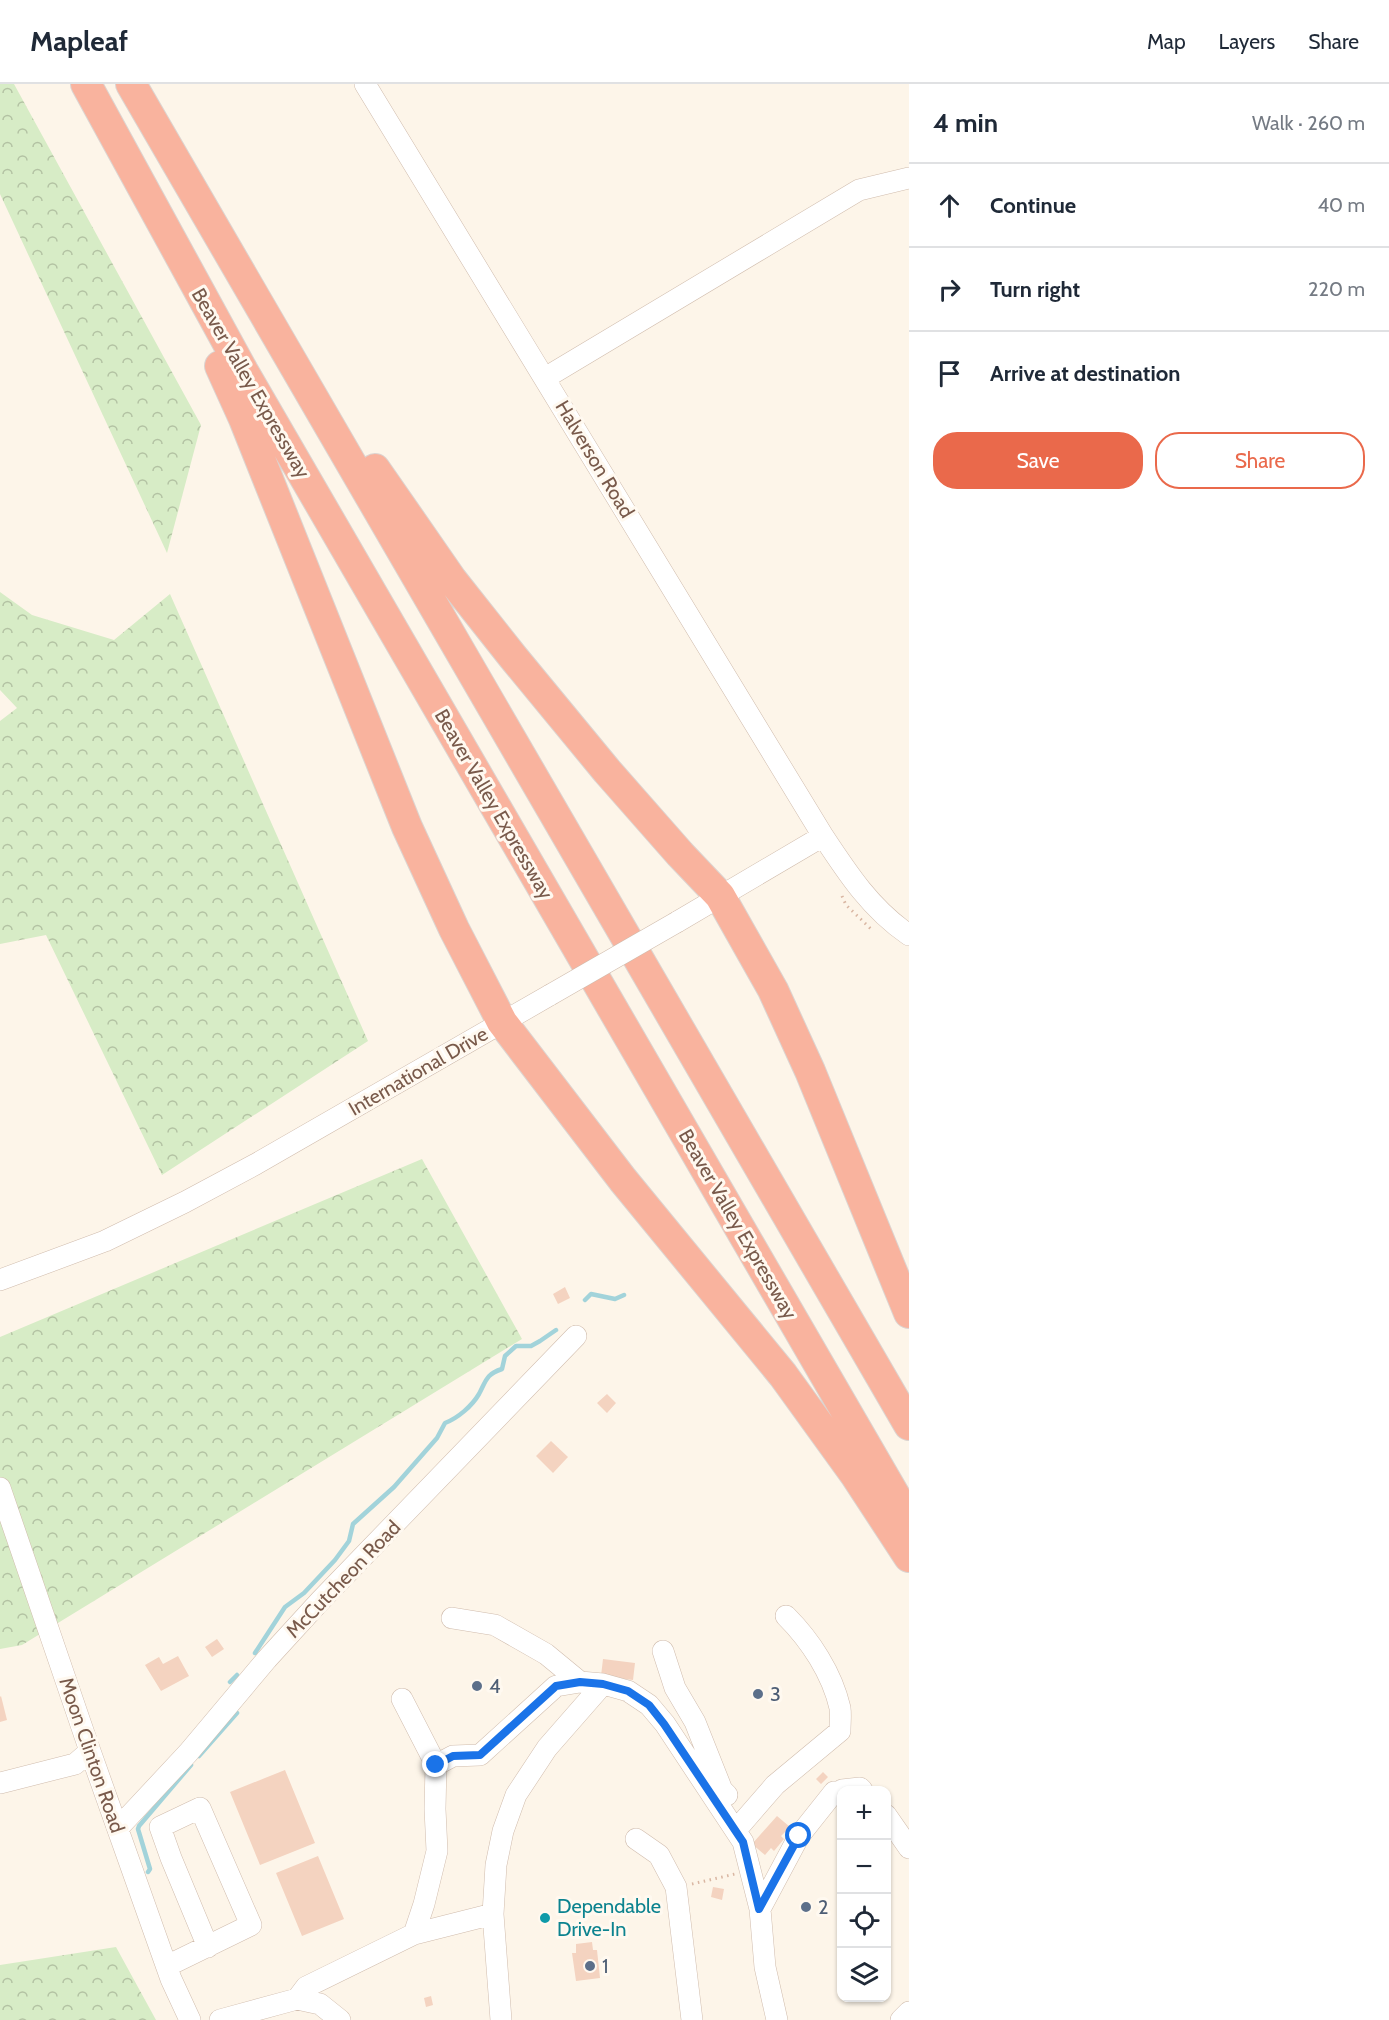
<!DOCTYPE html>
<html lang="en">
<head>
<meta charset="utf-8">
<style>
  body { margin:0; font-family:Cabin,sans-serif; background:#f6f6f7; color:#1f2937 }
  .controls { position:absolute; right:18px; bottom:18px; display:grid; overflow:hidden; border-radius:12px; box-shadow:0 2px 4px #0004 }
  .controls button { width:54px; height:54px; display:grid; place-items:center; padding:0; border:0; border-bottom:2px solid #e0e1e3; background:#fff; color:#1f2937; font:30px sans-serif }
  .stop { position:absolute; width:18px; height:18px; margin:-14px; border:4px solid #1a73e8; border-radius:50%; background:#fff }
  .stop.end { background:#1a73e8; border-color:#fff; box-shadow:0 2px 6px #0008 }
  .list { margin:0; padding:0; list-style:none }
  h2 { display:flex; justify-content:space-between; align-items:center; height:78px; margin:0; padding:0 24px; font-size:26px }
  h2 small { font-size:20px; font-weight:400; color:#747a83 }
  .list li { display:grid; grid-template-columns:39px 1fr auto; gap:18px; align-items:center; box-sizing:border-box; height:84px; padding:0 24px; border-top:2px solid #e0e1e3 }
  .list b { display:block; font-size:22px; white-space:nowrap }
  .list em { font-size:20px; font-style:normal; color:#747a83 }
  .actions { display:flex; gap:12px; padding:18px 24px }
  .actions a { flex:1; padding:14px 0; border:2px solid #ea694b; border-radius:24px; text-align:center; font-size:21px; color:#ea694b }
  .actions .main { background:#ea694b; color:#fff }
  .icon { flex:none; width:33px; height:33px; fill:none; stroke:currentColor; stroke-width:2; stroke-linecap:round; stroke-linejoin:round }
  .map { position:relative; flex:none; width:909px; height:1936px; overflow:hidden }
  header { display:flex; align-items:center; gap:36px; box-sizing:border-box; height:84px; padding:0 30px; background:#fff; border-bottom:2px solid #e0e1e3 }
  header strong { font-size:28px }
  nav { display:flex; gap:33px; margin-inline-start:auto; font-size:21px }
  main { display:flex }
  aside { flex:1; background:#fff }
  .map>svg:first-child { display:block }
  .forest { fill:url(#forest-crowns) }
  .lines { fill:none; stroke-linecap:round; stroke-linejoin:round }
  .stream { stroke:#a2d3da; stroke-width:4.5 }
  .building { fill:#f4d3c0 }
  .minor-casing { stroke:#d0bcad; stroke-width:22 }
  .highway-casing { stroke:#dcd4d0; stroke-width:32 }
  .path { stroke:#d9b6a2; stroke-width:3; stroke-dasharray:1.5 4.5; stroke-linecap:butt }
  .minor { stroke:#fff; stroke-width:21 }
  .highway { stroke:#f9b39e; stroke-width:30 }
  .minor-bridge-casing { stroke:#d0bcad; stroke-width:22; stroke-linecap:butt }
  .minor-bridge { stroke:#fff; stroke-width:21 }
  .route { stroke:#1a73e8; stroke-width:8 }
  .service-dot { fill:#5c6f8a; stroke:#fff9f0; stroke-width:2 }
  .culture-dot { fill:#0f9aa8; stroke:#fff9f0; stroke-width:2 }
  .labels { text-anchor:middle; dominant-baseline:central; stroke-width:6; stroke-linejoin:round; paint-order:stroke }
  .street-label { font-size:20px; fill:#795a4b; stroke:#fff9f0 }
  .service-label { font-size:20px; fill:#4e5e75; stroke:#fff9f0; text-anchor:start }
  .culture-label { font-size:20px; fill:#0d838f; stroke:#fff9f0; text-anchor:start }
</style>
</head>
<body>
<header>
<strong>Mapleaf</strong>
<nav><a>Map</a><a>Layers</a><a>Share</a></nav>
</header>
<main>
<div class="map">
<svg width="909" height="1936" viewBox="0 0 909 1936">
  <defs>
    <pattern id="forest-crowns" width="20" height="18" patternUnits="userSpaceOnUse" patternTransform="scale(1.5)"><rect width="20" height="18" fill="#d7ecc6"/><path d="M2 6a3 3 0 1 1 6 0M12 15a3 3 0 1 1 6 0" fill="none" stroke="#b3c2a3"/></pattern>
  </defs>
  <rect width="100%" height="100%" fill="#fdf5e9"/>
  <path class="forest" d="M0,0H14L201,341L167,469L0,110Z
    M0,508L32,531L114,556L170,510L368,957L162,1091L46,851L0,860V637L17,624L0,606Z
    M422,1075L522,1255L22,1561L0,1565V1253Z
    M116,1863L156,1936H0V1881Z"/>
  <g class="lines">
    <path class="stream" d="M585,1216L591,1210L615,1215L624,1211
      M255,1569L285,1523L304,1509L335,1476L349,1457L353,1440L394,1403L437,1354L445,1339C458,1334 472,1322 479,1310C486,1297 486,1290 502,1285L505,1272L516,1262H531L540,1257L556,1246
      M230,1598L237,1591
      M199,1672L237,1629
      M148,1788L150,1785L138,1745L139,1742L191,1681"/>
  </g>
  <path class="building" d="M565,1203L570,1214L558,1220L553,1210Z
    M607,1310L616,1319L607,1329L597,1319Z
    M551,1357L568,1373L553,1389L536,1372Z
    M217,1555L224,1565L212,1573L205,1563Z
    M178,1572L189,1592L161,1607L145,1581L159,1573L163,1580Z
    M603,1575L635,1579L633,1596L601,1592Z
    M1,1612L7,1636L0,1638V1613Z
    M285,1686L315,1759L260,1781L230,1708Z
    M823,1688L828,1693L821,1700L816,1695Z
    M777,1732L790,1743L781,1752L784,1755L774,1767L771,1764L765,1771L752,1760Z
    M318,1772L344,1835L302,1852L276,1789Z
    M713,1803L724,1805L722,1816L711,1813Z
    M592,1858L593,1866H597L600,1894L576,1897L572,1869H576V1860Z
    M431,1912L433,1921L426,1923L424,1914Z"/>
  <g class="lines">
    <defs>
      <path id="minor" d="M365,0L823,752C848,790 871,825 909,851
        M545,294L859,106L909,94
        M677,838L823,752
        M0,1196L105,1157L185,1118L256,1080L550,911
        M0,1404L90,1667L171,1895L190,1936
        M452,1534L495,1541L546,1570L580,1598
        M663,1567L675,1604L695,1638L722,1706L727,1711
        M402,1615L436,1681
        M0,1699L75,1680L90,1667
        M842,1706L860,1704L862,1706
        M886,1731L909,1764
        M118,1744L188,1669L267,1575L320,1517L576,1252
        M736,1746L775,1701L840,1647C840,1639 841,1631 840,1624C832,1589 810,1556 786,1532
        M636,1755L659,1771L676,1803L692,1936
        M760,1825L799,1752L834,1708L842,1707
        M493,1830L501,1936
        M414,1850L493,1830L496,1781L503,1747L516,1711L547,1664L603,1600
        M167,1882L251,1841L200,1724L160,1743L171,1774L208,1863
        M297,1915L306,1903L414,1850L424,1820L437,1767L435,1725L436,1681L453,1672L480,1671L556,1602L580,1598L603,1600L628,1607L649,1621L665,1640L743,1758L760,1825L765,1883L777,1936
        M220,1936L297,1915L320,1920L340,1936
        M901,1936L909,1928"/>
      <path id="highway" d="M86,0L243,287L909,1436
        M131,0L909,1341
        M220,282L244,335L407,743L454,845L502,938L623,1096L783,1291L856,1392L909,1473
        M375,385L452,496L513,573L607,687L680,770L720,812L773,906L810,987L909,1229"/>
    </defs>
    <use href="#minor" class="minor-casing"/>
    <use href="#highway" class="highway-casing"/>
    <path class="path" d="M842,812L846,821L871,845
      M692,1800L735,1790"/>
    <use href="#minor" class="minor"/>
    <use href="#highway" class="highway"/>
    <defs>
      <path id="minor-bridge" d="M550,911L677,838"/>
    </defs>
    <use href="#minor-bridge" class="minor-bridge-casing"/>
    <use href="#minor-bridge" class="minor-bridge"/>
  </g>
  <g class="lines">
    <path class="route" d="M436,1681L453,1672L480,1671L556,1602L580,1598L603,1600L628,1607L649,1621L664,1640L743,1758L759,1825L799,1752"/>
  </g>
  <g class="service-dot">
    <circle cx="477" cy="1602" r="6"/>
    <circle cx="758" cy="1610" r="6"/>
    <circle cx="806" cy="1823" r="6"/>
    <circle cx="590" cy="1882" r="6"/>
  </g>
  <circle class="culture-dot" cx="545" cy="1834" r="6"/>
  <g class="labels">
    <g class="street-label">
      <text transform="translate(251 299) rotate(60)">Beaver Valley Expressway</text>
      <text transform="translate(595 375) rotate(59)">Halverson Road</text>
      <text transform="translate(494 720) rotate(60)">Beaver Valley Expressway</text>
      <text transform="translate(418 987) rotate(-30)">International Drive</text>
      <text transform="translate(738 1140) rotate(60)">Beaver Valley Expressway</text>
      <text transform="translate(343 1495) rotate(-46)">McCutcheon Road</text>
      <text transform="translate(92 1671) rotate(71)">Moon Clinton Road</text>
    </g>
    <g class="service-label">
      <text x="489" y="1602">4</text>
      <text x="770" y="1610">3</text>
      <text x="818" y="1823">2</text>
      <text x="602" y="1882">1</text>
    </g>
    <g class="culture-label">
      <text x="557" y="1822">Dependable<tspan x="557" dy="23">Drive-In</tspan></text>
    </g>
  </g>
</svg>
<div class="controls">
<button>+</button>
<button>−</button>
<button><svg class="icon" aria-label="locate" viewBox="0 0 24 24"><circle cx="12" cy="12" r="6"/><path d="M12 2v4M12 18v4M2 12h4M18 12h4"/></svg></button>
<button><svg class="icon" aria-label="layers" viewBox="0 0 24 24"><path d="M12 4l9 5-9 5-9-5zM3 14l9 5 9-5"/></svg></button>
</div>
<div class="stop" style="left:799px;top:1752px"></div>
<div class="stop end" style="left:436px;top:1681px"></div>
</div>
<aside>
<h2>4 min<small>Walk · 260 m</small></h2>
<ul class="list">
<li><svg class="icon" aria-label="ahead" viewBox="0 0 24 24"><path d="M12 20V5M6 11l6-6 6 6"/></svg><div><b>Continue</b></div><em>40 m</em></li>
<li><svg class="icon" aria-label="right" viewBox="0 0 24 24"><path d="M7 20v-9h11M14 6l5 5-5 5"/></svg><div><b>Turn right</b></div><em>220 m</em></li>
<li><svg class="icon" aria-label="arrive" viewBox="0 0 24 24"><path d="M6 21V4h12l-3 4 3 4H6"/></svg><div><b>Arrive at destination</b></div></li>
</ul>
<div class="actions"><a class="main">Save</a><a>Share</a></div>
</aside>
</main>
</body>
</html>
